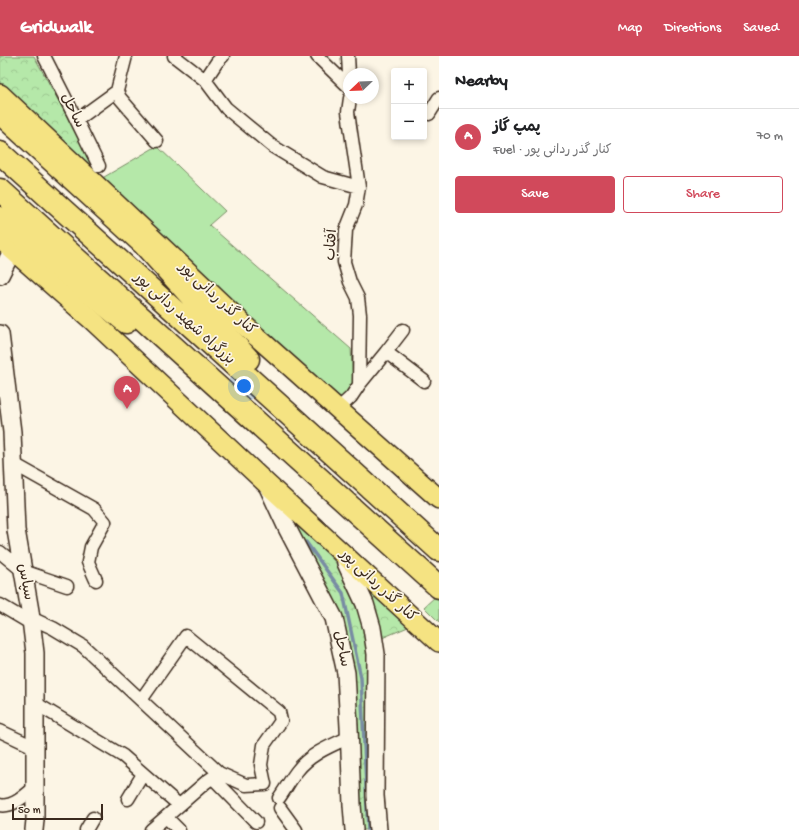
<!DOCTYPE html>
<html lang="en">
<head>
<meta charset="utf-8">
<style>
  body { margin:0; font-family:"Gochi Hand","Playpen Sans Arabic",sans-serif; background:#f6f6f6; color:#202124 }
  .controls { position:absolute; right:12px; top:12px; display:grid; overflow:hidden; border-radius:4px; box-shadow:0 2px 6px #0003 }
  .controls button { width:36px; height:36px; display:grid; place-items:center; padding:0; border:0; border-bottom:1px solid #e0e0e0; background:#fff; color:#202124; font:20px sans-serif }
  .compass { position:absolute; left:343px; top:12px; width:36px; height:36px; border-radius:50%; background:#fff; box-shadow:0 2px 6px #0003; rotate:247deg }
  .scale { position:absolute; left:12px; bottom:10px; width:91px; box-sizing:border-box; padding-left:4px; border:2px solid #3b2a1e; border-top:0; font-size:11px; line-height:14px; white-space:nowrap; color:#3b2a1e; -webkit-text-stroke:3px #fcf5e5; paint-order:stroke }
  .you { position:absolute; left:244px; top:330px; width:14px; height:14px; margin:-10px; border:3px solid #fff; border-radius:50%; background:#1a73e8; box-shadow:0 0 0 6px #1a73e833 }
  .badge { display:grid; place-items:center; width:26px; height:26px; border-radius:50%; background:#d1495b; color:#fff; font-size:13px; font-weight:700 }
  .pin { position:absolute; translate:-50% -33px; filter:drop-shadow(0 1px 2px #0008) }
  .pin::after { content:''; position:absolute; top:21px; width:14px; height:12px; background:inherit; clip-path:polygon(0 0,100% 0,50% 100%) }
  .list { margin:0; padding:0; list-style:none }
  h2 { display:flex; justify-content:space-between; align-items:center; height:52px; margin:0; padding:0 16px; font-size:17px }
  h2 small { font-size:13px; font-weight:400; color:#757577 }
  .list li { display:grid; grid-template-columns:26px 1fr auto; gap:12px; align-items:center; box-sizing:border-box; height:56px; padding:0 16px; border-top:1px solid #e0e0e0 }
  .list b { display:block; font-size:15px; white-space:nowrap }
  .list p { margin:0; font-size:13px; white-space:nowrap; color:#757577 }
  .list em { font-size:13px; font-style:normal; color:#757577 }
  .actions { display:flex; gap:8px; padding:12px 16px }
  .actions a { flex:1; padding:9px 0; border:1px solid #d1495b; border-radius:4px; text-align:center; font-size:14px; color:#d1495b }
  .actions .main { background:#d1495b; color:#fff }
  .map { position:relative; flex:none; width:439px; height:774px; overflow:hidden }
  header { display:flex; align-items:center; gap:24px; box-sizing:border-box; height:56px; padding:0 20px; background:#d1495b; color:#fff }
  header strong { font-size:19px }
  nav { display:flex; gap:22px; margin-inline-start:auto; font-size:14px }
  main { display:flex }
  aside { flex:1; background:#fff }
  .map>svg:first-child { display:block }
  .green { fill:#b5e8a9; stroke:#788964 }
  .forest { fill:url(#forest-crowns); stroke:#788964 }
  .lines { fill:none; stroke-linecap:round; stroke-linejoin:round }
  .stream { stroke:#788ca3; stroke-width:3.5 }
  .street-casing { stroke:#3b2a1e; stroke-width:15 }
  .secondary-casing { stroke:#3b2a1e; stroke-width:20 }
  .primary-casing { stroke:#3b2a1e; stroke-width:22 }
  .highway-casing { stroke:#3b2a1e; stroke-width:25 }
  .street { stroke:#fcf5e5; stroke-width:12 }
  .secondary { stroke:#fcf5e5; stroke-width:17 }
  .primary { stroke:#f5e382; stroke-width:19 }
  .highway { stroke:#f5e382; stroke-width:22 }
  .labels { text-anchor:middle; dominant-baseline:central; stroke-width:3.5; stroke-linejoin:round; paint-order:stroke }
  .street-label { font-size:15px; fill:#3b2a1e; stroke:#fcf5e5 }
</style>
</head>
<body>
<header>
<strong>Gridwalk</strong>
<nav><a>Map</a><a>Directions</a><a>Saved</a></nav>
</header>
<main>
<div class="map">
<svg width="439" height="774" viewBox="0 0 439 774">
  <defs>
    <pattern id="forest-crowns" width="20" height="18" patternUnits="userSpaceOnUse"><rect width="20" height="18" fill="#b5e8a9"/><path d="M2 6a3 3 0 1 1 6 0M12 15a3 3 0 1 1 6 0" fill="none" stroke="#9dc791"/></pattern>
  </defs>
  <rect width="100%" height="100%" fill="#fcf5e5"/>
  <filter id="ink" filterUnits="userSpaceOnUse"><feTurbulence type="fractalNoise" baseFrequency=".025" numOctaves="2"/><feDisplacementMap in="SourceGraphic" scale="8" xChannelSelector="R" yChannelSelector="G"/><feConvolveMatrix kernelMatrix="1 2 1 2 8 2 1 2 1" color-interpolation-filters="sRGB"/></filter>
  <g filter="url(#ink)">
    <path class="green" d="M157,90L225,155L209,169L351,293L353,328L345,341H335L99,124Z
      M436,540L439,543V566L424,551Z"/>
    <path class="forest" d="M0,0H34L88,99L95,120L0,30Z
      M297,466L318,486L345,518L372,592L375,774H357L350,619L290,467Z
      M358,518L408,571L382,582L373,553Z"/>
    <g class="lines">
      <path class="stream" d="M306,486L343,537L361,622L368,774"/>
      <defs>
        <path id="street" d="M44,0L73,57L99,110
          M126,0L117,35L120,42L157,85
          M174,0L205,24L226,52L272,90L323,121L359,131
          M317,0L349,31
          M348,0L349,18
          M205,24L217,6L223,0
          M429,58L439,42
          M77,64L117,35
          M386,296L424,325
          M359,329L386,296L403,274
          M338,353L351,341L359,329L360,259L358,242L350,226L344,206L346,174L356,149L359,131L348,56L350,42
          M14,408L94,453L105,466L91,491L88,506L96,524
          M0,496L23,515L67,530
          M0,549L32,568
          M31,562L53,572L83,590L219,717L246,729L265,728L261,709L264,689L281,665L279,656L186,580L141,644
          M35,647L123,700L179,749
          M0,675L34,691
          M213,722L256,766
          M279,742C285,734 290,724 297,715C310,698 330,690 350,681
          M128,743L143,718
          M0,749C13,752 25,739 34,732
          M280,752L296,774
          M166,761L179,774
          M86,774L93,762
          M151,774L206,726L219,717"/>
        <path id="secondary" d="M0,219L13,193
          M0,278L12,376L16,474L30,555L35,597V764L34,774
          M267,429L287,472L334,562L346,617L349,671L352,749L354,774
          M345,500L346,507L365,548L372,572L376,598L375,740L378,774"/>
        <path id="primary" d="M0,38L257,281L439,443
          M0,183L92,264L267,428L439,586"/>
        <path id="highway" d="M0,57L144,188L248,303
          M0,97L439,494
          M0,134L439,531
          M0,162L126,266"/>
      </defs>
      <use href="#street" class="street-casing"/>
      <use href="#secondary" class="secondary-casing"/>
      <use href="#primary" class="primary-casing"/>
      <use href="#highway" class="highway-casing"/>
      <use href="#street" class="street"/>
      <use href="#secondary" class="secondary"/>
      <use href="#primary" class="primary"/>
      <use href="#highway" class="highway"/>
    </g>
  </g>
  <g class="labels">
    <g class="street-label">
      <text transform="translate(72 55) rotate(63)">ساحل</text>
      <text transform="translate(332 189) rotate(-86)">آفتاب</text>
      <text transform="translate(217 243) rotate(43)">کنار گذر ردانی پور</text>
      <text transform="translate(184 263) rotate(42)">بزرگراه شهید ردانی پور</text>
      <text transform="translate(25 526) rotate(80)">سپاس</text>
      <text transform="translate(378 530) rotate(43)">کنار گذر ردانی پور</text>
      <text transform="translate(341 593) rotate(78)">ساحل</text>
    </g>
  </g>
</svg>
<div class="controls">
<button>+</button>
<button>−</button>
</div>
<svg class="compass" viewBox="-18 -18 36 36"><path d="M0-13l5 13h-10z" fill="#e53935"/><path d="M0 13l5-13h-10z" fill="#757577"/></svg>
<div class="scale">50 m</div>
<div class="you"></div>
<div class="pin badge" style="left:127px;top:353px">A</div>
</div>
<aside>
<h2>Nearby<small></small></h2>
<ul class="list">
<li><span class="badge">A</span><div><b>پمپ گاز</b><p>Fuel · کنار گذر ردانی پور</p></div><em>70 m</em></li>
</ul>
<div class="actions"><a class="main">Save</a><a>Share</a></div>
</aside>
</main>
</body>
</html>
